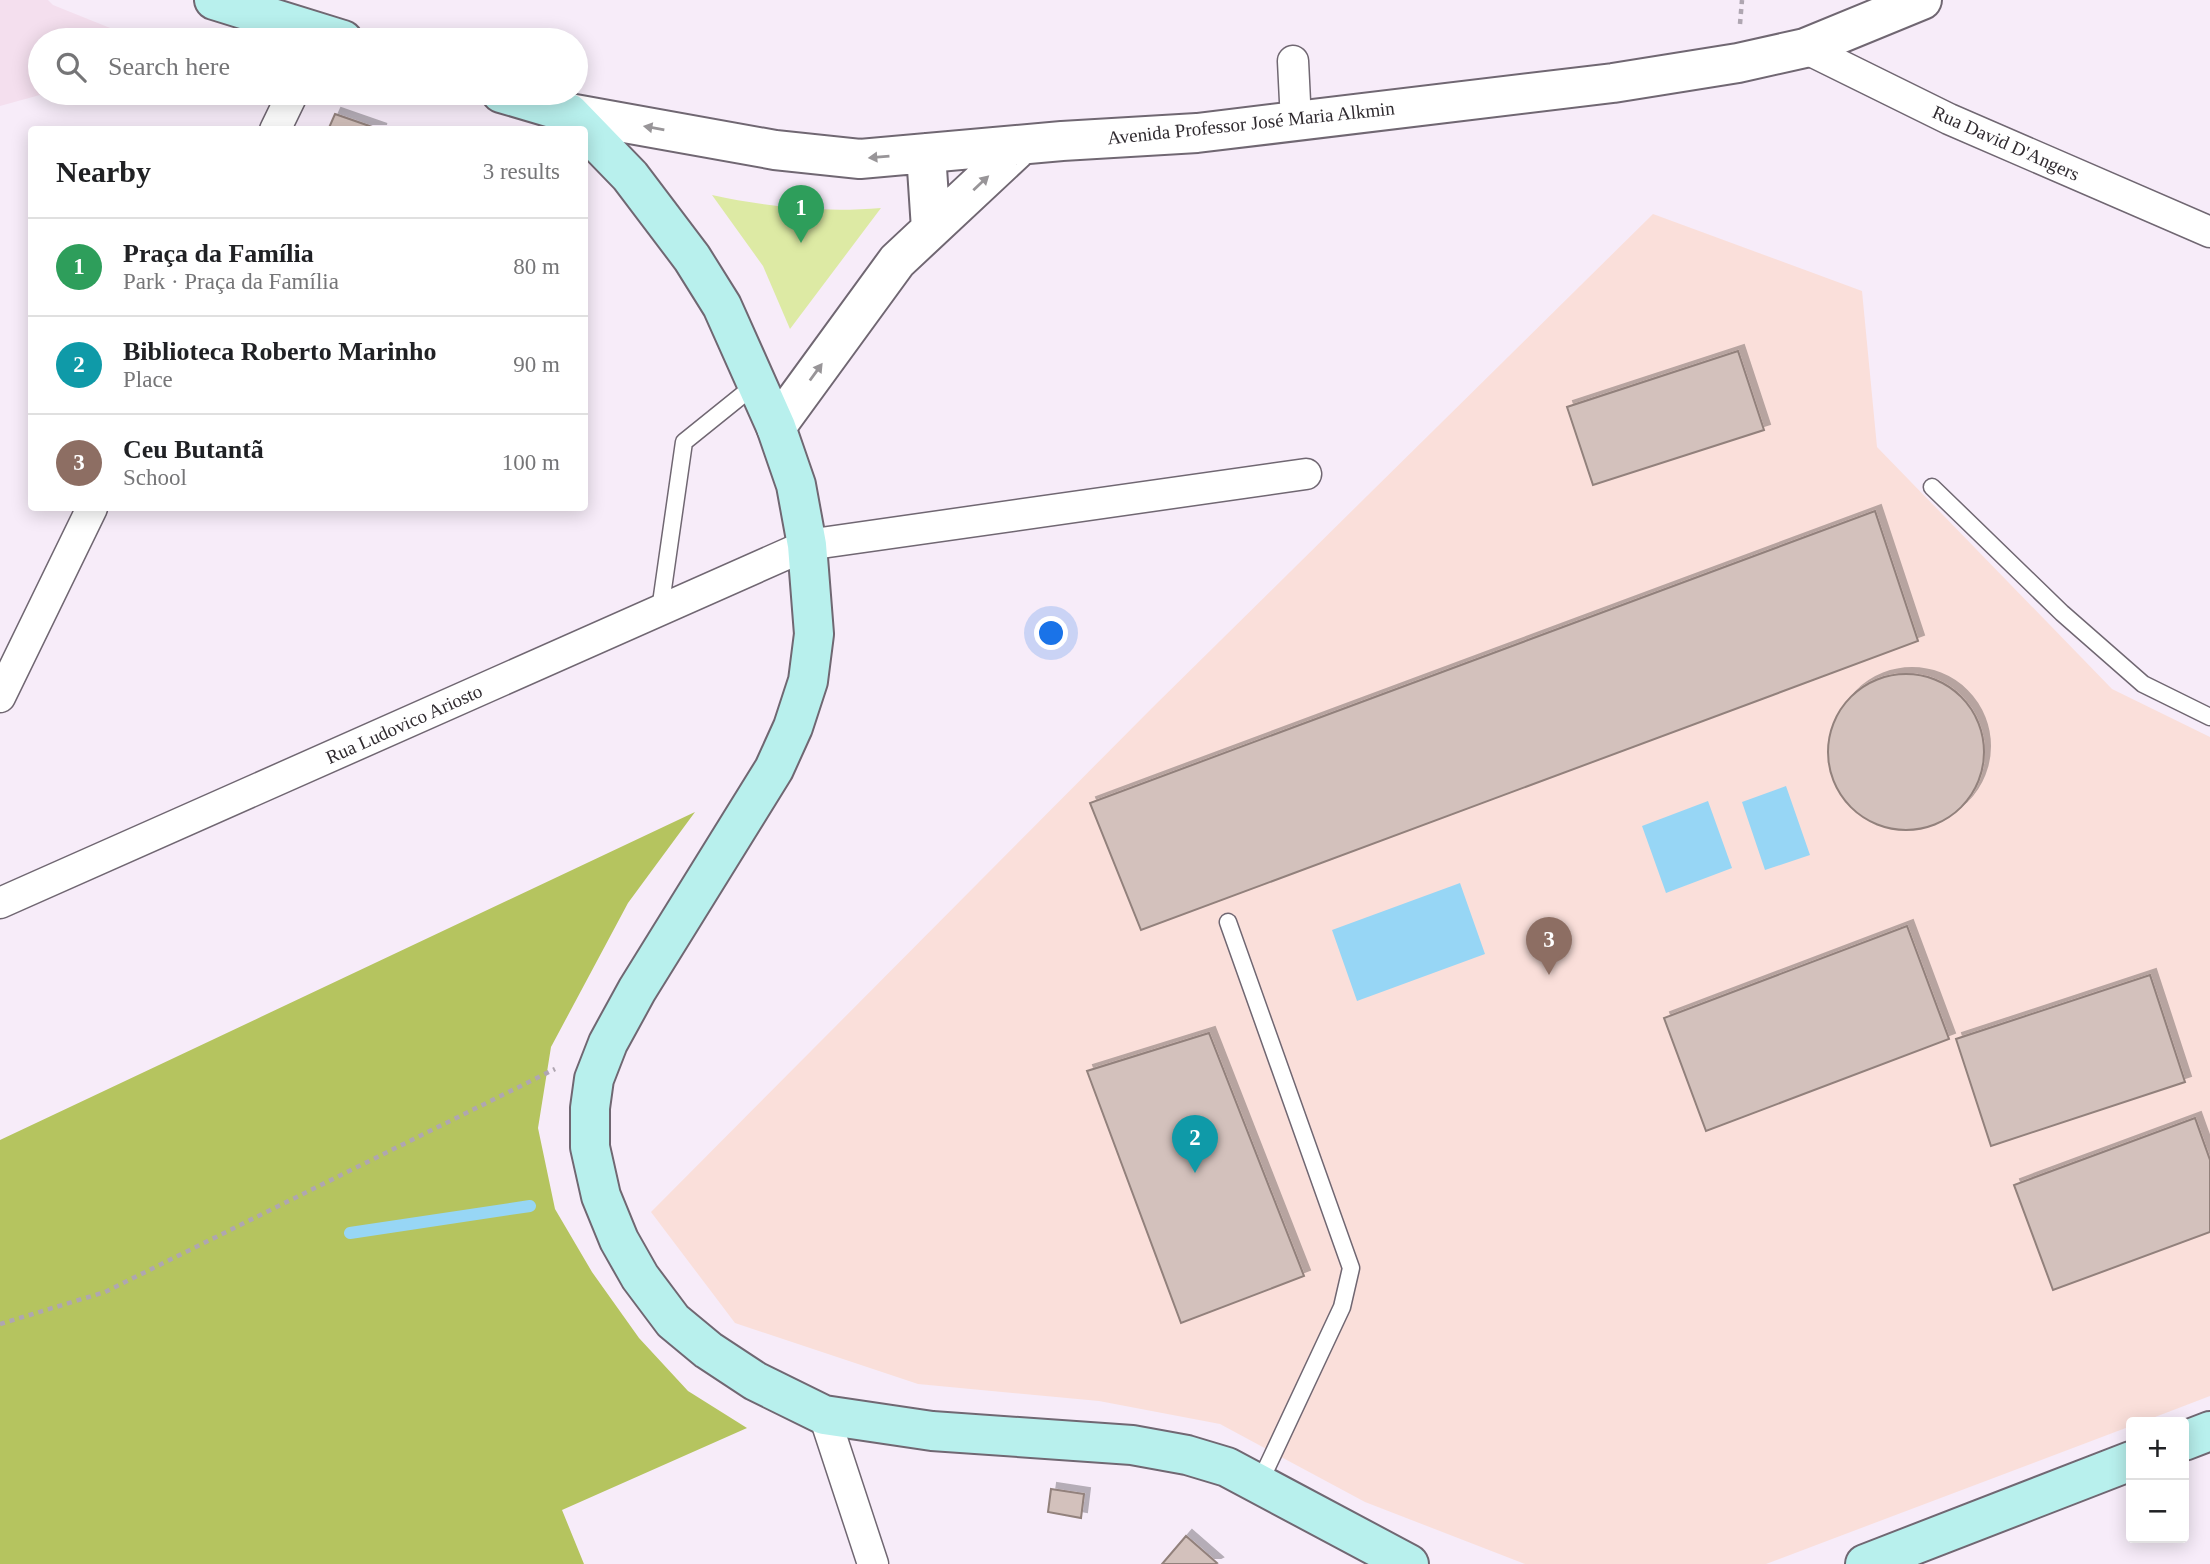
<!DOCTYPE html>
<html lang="en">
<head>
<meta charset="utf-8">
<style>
  body { margin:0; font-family:Georgia,serif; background:#f2f2f2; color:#202124 }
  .controls { position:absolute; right:21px; bottom:21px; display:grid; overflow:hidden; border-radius:7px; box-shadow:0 4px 18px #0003 }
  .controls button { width:63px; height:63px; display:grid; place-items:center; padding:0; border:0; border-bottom:2px solid #e0e0e0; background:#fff; color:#202124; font:35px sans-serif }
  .you { position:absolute; left:1052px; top:634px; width:24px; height:24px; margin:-18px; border:5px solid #fff; border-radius:50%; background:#1a73e8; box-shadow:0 0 0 10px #1a73e833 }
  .badge { display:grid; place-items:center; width:46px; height:46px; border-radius:50%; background:#0064cc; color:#fff; font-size:23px; font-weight:700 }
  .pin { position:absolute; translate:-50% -58px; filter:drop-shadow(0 2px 4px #0008) }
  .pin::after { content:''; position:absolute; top:37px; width:24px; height:21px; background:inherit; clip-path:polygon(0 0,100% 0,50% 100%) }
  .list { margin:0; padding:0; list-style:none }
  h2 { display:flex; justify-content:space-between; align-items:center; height:91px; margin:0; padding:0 28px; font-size:30px }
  h2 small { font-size:23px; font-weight:400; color:#757577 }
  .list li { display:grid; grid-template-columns:46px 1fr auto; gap:21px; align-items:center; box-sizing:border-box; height:98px; padding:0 28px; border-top:2px solid #e0e0e0 }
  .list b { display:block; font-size:26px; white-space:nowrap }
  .list p { margin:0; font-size:23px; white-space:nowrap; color:#757577 }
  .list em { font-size:23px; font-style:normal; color:#757577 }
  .icon { flex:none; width:38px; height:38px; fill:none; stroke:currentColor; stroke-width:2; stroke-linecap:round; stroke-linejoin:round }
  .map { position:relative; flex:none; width:2210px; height:1564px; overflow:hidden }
  .search { position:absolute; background:#fff; box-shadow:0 4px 18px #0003; left:28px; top:28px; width:560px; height:77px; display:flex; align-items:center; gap:18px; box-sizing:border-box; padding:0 24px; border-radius:38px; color:#757577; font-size:26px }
  .panel { position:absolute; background:#fff; box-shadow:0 4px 18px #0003; left:28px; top:126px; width:560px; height:385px; border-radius:7px }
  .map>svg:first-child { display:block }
  .commercial { fill:#f4dfee }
  .education { fill:#fadfda }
  .green { fill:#ddeaa4 }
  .forest { fill:#b5c45f }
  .water { fill:#97d6f5 }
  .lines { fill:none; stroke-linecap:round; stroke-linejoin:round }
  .stream { stroke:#97d6f5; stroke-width:12 }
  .building { fill:#d3c1bc; stroke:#92817c; stroke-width:2; filter:url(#shadow) }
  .service-casing { stroke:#706772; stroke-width:19 }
  .minor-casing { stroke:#706772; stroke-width:33 }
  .tertiary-casing { stroke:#706772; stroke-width:42 }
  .secondary-casing { stroke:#706772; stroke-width:42 }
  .path { stroke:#afa6b1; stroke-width:4.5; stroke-dasharray:5 5; stroke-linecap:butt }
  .service { stroke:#fff; stroke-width:16 }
  .minor { stroke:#fff; stroke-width:30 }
  .tertiary { stroke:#fff; stroke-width:38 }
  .secondary { stroke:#b8f0ed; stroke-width:38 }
  .oneway { fill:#989598 }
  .labels { text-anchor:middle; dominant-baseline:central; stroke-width:5; stroke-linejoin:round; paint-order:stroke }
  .street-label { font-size:19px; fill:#302b30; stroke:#fff }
</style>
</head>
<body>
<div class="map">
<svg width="2210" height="1564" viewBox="0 0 2210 1564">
  <defs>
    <filter id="shadow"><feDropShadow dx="6" dy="-6" stdDeviation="0" flood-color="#0004"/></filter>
  </defs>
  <rect width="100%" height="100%" fill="#f7ecf9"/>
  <path class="commercial" d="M0,0H48L53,5L140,40H40V93H47L0,106Z"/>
  <path class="education" d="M1653,214L1862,291L1877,447L2112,689L2210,737V1396L2142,1422H2131V1426L1766,1564H1525L1365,1502L1220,1424L1099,1401L918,1384L735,1323L651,1212L1152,708Z"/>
  <path class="green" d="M712,195C767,207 824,213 881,208L790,329L763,266Z"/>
  <path class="forest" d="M695,812L628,903L551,1047L538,1128L555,1209L592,1272L639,1338L688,1391L747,1428L562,1510L584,1564H0V1140Z"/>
  <path class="water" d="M1786,786L1810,855L1765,870L1742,802Z
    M1708,801L1732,868L1666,893L1642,826Z
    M1460,883L1485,954L1357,1001L1332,930Z"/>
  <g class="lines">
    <path class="stream" d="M350,1233L530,1206"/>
  </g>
  <path class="building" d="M335,114L381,130H328Z
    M1738,351L1764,430L1593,485L1567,407Z
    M1875,511L1918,641L1141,930L1090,803Z
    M1828 752a78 78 0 1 1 156 0a78 78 0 1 1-156 0Z
    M1907,926L1949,1039L1706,1131L1664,1018Z
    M2150,975L2185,1082L1991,1146L1956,1039Z
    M1209,1033L1304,1276L1181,1323L1087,1071Z
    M2195,1118L2210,1160V1232L2053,1290L2014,1185Z
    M1051,1489L1084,1494L1081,1518L1048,1512Z
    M1186,1536L1217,1563L1215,1564H1162Z"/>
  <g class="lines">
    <defs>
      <path id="service" d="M1932,487L2062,613L2143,684L2210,717
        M660,610L684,442L756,384
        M1228,922L1351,1268L1342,1307L1259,1484"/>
      <path id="minor" d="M1805,48L1949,119L2210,232
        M1293,61L1296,122
        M275,130L293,93
        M0,697L92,508
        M0,903L807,545L1306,474
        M824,1415L873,1564"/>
      <path id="tertiary" d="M569,113L775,150L860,159L1062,141L1197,133L1613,83L1738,63L1805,48L1922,0
        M926,153L931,229
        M776,427L897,261L1020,146"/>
      <path id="secondary" d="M214,0L343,40
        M501,93L569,113L630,176L692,258L722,306L776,427L796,485L807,545L814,634L808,681L793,727L774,769L637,990L608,1043L594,1079L590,1108V1147L601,1196L619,1240L640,1277L673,1321L708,1350L755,1381L824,1415L932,1431L1132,1445L1187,1455L1227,1467L1409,1564
        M2184,1441L2210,1431
        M1865,1564L2131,1461"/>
    </defs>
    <use href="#service" class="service-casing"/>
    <use href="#minor" class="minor-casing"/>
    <use href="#tertiary" class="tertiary-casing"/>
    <use href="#secondary" class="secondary-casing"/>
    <path class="path" d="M1740,24L1742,0
      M0,1324L105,1292L555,1069"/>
    <use href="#service" class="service"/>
    <use href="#minor" class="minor"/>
    <use href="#tertiary" class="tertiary"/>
    <use href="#secondary" class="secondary"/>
  </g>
  <defs><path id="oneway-solid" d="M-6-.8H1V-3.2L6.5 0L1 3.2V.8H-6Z" transform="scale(1.75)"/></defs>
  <g class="oneway">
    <use href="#oneway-solid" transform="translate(654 128) rotate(-170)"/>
    <use href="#oneway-solid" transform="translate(879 157) rotate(175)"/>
    <use href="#oneway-solid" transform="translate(981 183) rotate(-43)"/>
    <use href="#oneway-solid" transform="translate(816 372) rotate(-54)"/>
  </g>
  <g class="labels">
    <g class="street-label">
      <text transform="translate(1251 123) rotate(-6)">Avenida Professor José Maria Alkmin</text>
      <text transform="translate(2006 143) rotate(24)">Rua David D'Angers</text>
      <text transform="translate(404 724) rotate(-24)">Rua Ludovico Ariosto</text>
    </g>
  </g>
</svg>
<div class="controls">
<button>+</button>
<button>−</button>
</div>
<div class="you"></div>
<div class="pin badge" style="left:801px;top:243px;background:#2e9e5b">1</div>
<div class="pin badge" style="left:1195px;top:1173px;background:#0f9aa8">2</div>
<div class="pin badge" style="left:1549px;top:975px;background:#8d6e63">3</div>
<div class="search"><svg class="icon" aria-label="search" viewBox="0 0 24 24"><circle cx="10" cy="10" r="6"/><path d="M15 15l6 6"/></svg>Search here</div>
<section class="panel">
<h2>Nearby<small>3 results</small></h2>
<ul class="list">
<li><span class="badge" style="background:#2e9e5b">1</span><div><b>Praça da Família</b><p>Park · Praça da Família</p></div><em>80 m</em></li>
<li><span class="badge" style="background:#0f9aa8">2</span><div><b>Biblioteca Roberto Marinho</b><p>Place</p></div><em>90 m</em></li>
<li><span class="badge" style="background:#8d6e63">3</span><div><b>Ceu Butantã</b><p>School</p></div><em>100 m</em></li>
</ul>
</section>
</div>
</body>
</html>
